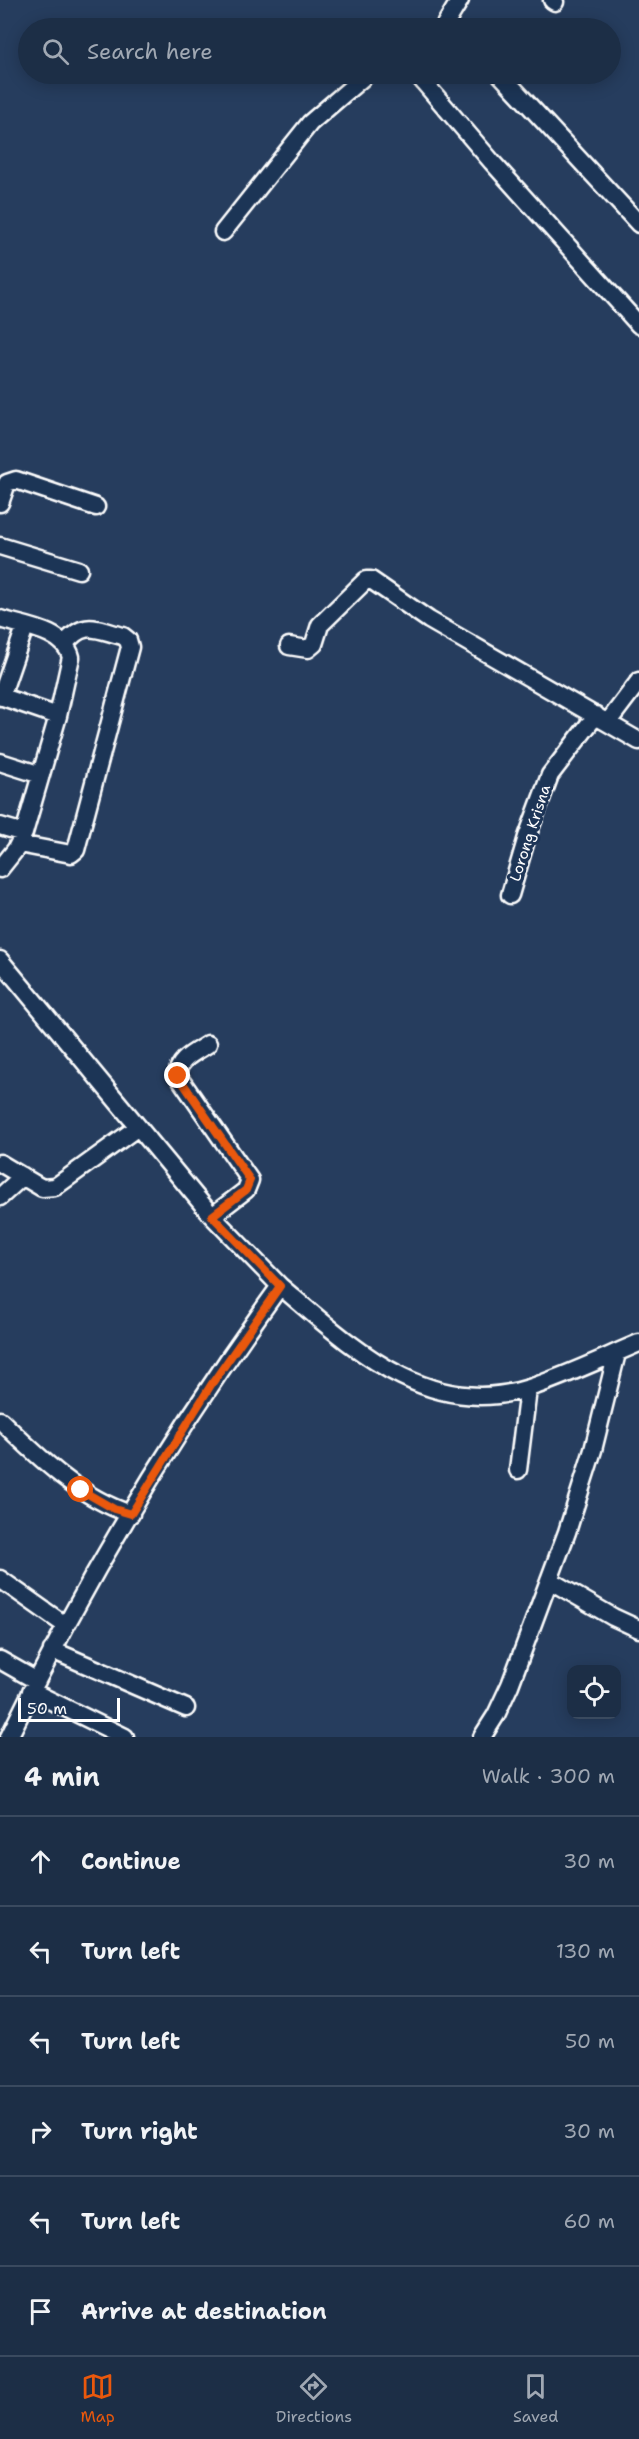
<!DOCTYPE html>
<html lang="en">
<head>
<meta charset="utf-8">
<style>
  body { margin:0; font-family:"Shantell Sans",sans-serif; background:#25364d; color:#f1f3f6 }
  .controls { position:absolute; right:18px; bottom:18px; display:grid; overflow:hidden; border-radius:12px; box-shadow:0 3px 15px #0003 }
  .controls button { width:54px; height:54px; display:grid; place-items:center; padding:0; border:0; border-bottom:2px solid #3a4a5f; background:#1c2e46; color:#f1f3f6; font:30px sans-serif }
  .scale { position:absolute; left:18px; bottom:15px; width:102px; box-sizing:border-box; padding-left:6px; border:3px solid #fff; border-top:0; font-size:16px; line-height:21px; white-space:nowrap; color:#fff; -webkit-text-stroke:4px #1d3557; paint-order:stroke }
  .stop { position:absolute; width:18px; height:18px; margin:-14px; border:4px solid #ea580c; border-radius:50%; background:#fff }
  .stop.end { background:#ea580c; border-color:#fff; box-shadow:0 2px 6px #0008 }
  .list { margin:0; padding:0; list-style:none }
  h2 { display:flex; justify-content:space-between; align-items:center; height:78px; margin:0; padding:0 24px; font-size:26px }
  h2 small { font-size:20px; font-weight:400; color:#a0a8b3 }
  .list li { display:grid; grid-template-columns:39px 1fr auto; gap:18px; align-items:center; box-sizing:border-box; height:90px; padding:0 24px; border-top:2px solid #3a4a5f }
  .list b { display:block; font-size:22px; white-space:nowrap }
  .list em { font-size:20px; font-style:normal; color:#a0a8b3 }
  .icon { flex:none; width:33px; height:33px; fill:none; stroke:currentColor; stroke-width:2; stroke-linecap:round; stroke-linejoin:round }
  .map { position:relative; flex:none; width:639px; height:1737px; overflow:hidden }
  .search { position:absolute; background:#1c2e46; box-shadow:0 3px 15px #0003; left:18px; right:18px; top:18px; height:66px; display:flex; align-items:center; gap:15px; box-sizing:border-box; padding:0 21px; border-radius:33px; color:#a0a8b3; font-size:22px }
  .sheet { height:618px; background:#1c2e46 }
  nav { display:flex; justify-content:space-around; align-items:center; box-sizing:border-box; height:84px; border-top:2px solid #3a4a5f; background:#1c2e46; font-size:16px; color:#a0a8b3 }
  nav a { display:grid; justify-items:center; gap:3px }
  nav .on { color:#ea580c }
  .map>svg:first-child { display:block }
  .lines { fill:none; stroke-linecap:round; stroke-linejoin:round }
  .minor-casing { stroke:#fff; stroke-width:21 }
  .minor { stroke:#1d3557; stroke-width:16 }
  .route { stroke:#ea580c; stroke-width:8 }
  .labels { text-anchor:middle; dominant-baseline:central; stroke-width:6; stroke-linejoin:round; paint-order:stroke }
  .street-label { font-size:15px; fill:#fff; stroke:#1d3557 }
</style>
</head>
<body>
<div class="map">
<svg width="639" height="1737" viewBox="0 0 639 1737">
  <rect width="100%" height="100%" fill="#263d5e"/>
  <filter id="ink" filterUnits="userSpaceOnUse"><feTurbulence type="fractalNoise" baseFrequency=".0167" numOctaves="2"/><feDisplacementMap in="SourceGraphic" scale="12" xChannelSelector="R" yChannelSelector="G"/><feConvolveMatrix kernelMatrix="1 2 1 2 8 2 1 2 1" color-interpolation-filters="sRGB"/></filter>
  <g filter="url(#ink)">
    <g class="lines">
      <defs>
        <path id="minor" d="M552,0L555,2
          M443,28L460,0
          M420,74L422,80L492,162L639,325
          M500,74L639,224
          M223,232L310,123L367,74
          M0,503L7,483L16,480L96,507
          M0,546L79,570
          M0,619C23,626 64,630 71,657L58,716L24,833L16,849L0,869
          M289,646L308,649L314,644L320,625L366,580H371L429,620L639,741
          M0,696L58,716
          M1,697L25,627
          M608,722L639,681
          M0,762L41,775
          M0,826L24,833
          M19,844L71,854L76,850L130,647L128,640L123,636C97,630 84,619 65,644
          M510,895L527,837L550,775L596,715
          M0,960L212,1216L280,1286
          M208,1044C196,1052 176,1060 178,1076L250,1180L246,1190L212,1216
          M0,1163L42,1188L55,1187L138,1127
          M0,1197L23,1176
          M0,1420C38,1457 80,1498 131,1514
          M518,1470L528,1389
          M0,1579L65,1625
          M549,1580L613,1617L639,1629
          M52,1650L186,1708
          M0,1660L37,1681
          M31,1691L125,1737
          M9,1737C85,1579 177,1428 280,1286C351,1346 428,1421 529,1388C566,1376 603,1358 639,1343
          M482,1737L496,1715L510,1685L567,1532L593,1450L617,1353"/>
      </defs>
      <use href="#minor" class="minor-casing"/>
      <use href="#minor" class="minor"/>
    </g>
  </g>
  <g class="lines" filter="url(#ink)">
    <path class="route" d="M81,1490L114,1509L131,1514L211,1385L280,1286L212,1216L246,1190L250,1180L178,1076"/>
  </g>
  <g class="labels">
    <g class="street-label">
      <text transform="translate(530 833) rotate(-72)">Lorong Krisna</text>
    </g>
  </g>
</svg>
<div class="controls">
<button><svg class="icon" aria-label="locate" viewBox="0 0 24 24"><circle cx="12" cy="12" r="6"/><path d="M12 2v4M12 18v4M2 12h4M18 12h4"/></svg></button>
</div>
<div class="scale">50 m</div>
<div class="stop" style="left:81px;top:1490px"></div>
<div class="stop end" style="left:178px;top:1076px"></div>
<div class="search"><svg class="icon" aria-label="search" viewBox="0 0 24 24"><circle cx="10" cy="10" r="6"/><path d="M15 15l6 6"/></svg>Search here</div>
</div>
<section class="sheet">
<h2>4 min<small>Walk · 300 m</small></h2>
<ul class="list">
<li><svg class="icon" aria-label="ahead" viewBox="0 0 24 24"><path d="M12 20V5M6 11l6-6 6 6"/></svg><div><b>Continue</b></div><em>30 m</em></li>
<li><svg class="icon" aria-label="left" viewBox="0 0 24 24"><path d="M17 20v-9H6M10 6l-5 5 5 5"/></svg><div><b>Turn left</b></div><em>130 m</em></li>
<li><svg class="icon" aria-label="left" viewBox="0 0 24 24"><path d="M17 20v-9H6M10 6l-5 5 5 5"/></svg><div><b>Turn left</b></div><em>50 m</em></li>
<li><svg class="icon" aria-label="right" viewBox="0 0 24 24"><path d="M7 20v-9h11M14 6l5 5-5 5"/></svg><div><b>Turn right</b></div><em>30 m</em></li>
<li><svg class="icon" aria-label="left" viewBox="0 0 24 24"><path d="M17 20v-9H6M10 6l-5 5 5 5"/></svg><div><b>Turn left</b></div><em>60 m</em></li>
<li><svg class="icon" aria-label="arrive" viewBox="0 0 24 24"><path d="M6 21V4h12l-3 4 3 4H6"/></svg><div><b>Arrive at destination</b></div></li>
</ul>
</section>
<nav>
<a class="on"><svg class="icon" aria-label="map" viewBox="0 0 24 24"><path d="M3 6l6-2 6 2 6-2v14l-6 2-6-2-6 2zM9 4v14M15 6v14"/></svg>Map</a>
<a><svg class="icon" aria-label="directions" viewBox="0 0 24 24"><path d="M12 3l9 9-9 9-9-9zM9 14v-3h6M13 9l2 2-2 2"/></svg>Directions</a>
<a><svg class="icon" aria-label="saved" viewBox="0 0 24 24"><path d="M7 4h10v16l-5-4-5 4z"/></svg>Saved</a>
</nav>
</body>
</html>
